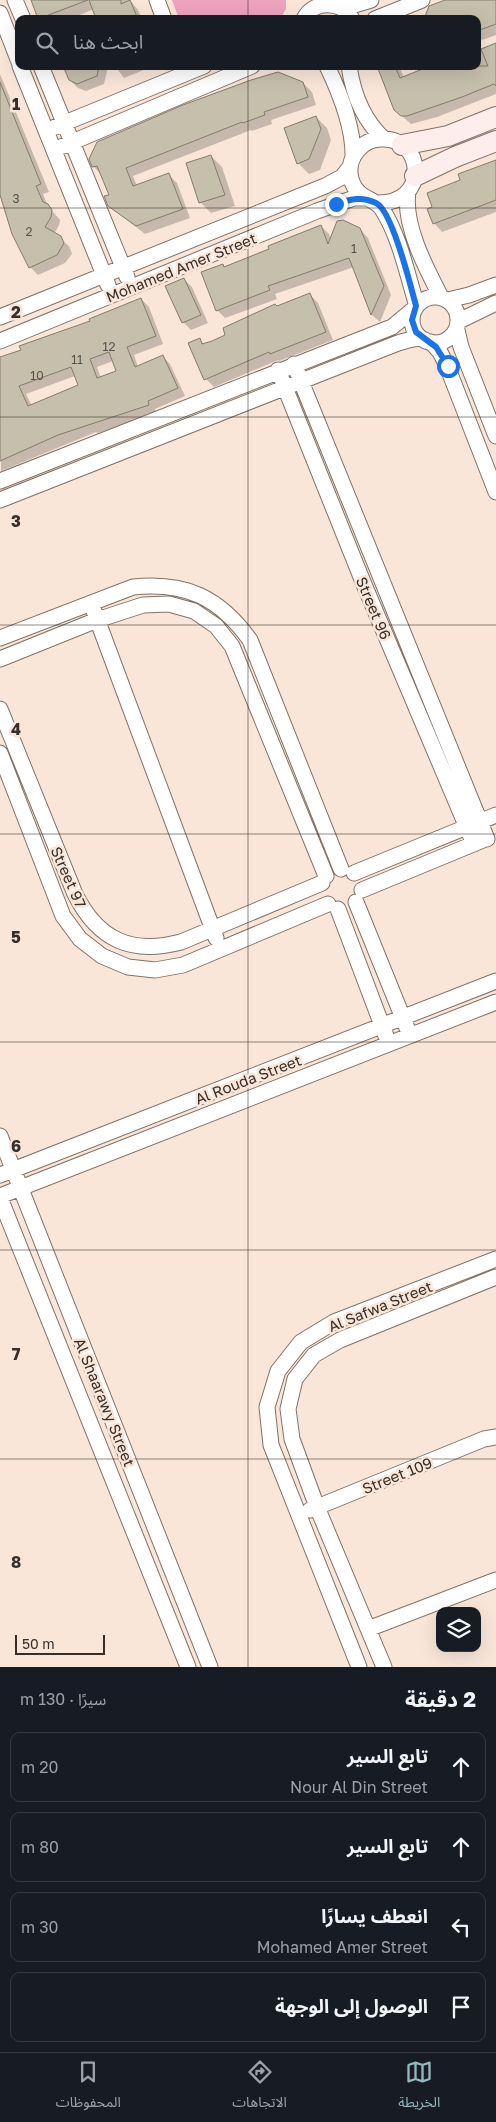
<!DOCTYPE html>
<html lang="ar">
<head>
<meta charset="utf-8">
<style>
  body { margin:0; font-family:"Golos Text","Noto Sans Arabic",sans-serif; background:#20242c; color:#f1f3f6; direction:rtl }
  .controls { position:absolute; right:15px; bottom:15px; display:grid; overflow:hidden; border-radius:10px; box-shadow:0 5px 20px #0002 }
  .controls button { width:45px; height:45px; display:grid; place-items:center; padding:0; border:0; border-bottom:1px solid #363941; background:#171b24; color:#f1f3f6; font:25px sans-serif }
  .scale { position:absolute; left:15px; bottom:12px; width:90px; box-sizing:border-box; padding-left:5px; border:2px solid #352e29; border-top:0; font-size:14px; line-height:18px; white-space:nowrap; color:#352e29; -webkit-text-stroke:4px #f9e6d9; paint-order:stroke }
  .stop { position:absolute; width:15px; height:15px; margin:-11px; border:4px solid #1a73e8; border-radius:50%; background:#fff }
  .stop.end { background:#1a73e8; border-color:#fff; box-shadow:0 1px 5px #0008 }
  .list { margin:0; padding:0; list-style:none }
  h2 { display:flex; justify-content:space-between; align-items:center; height:65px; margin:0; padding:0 20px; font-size:21px }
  h2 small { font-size:16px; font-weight:400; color:#9ea1a6 }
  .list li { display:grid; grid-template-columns:32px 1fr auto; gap:15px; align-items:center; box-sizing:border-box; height:70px; margin:0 10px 10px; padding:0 10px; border:1px solid #363941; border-radius:10px }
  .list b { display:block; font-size:19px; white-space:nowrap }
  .list p { margin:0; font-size:16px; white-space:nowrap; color:#9ea1a6 }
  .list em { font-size:16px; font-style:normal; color:#9ea1a6 }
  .icon { flex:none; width:28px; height:28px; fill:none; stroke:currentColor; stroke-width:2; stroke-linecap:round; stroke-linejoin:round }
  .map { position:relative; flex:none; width:496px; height:1667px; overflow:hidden; direction:ltr }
  .search { position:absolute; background:#171b24; box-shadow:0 5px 20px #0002; left:15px; right:15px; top:15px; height:55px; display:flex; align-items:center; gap:12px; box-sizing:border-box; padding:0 18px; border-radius:10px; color:#9ea1a6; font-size:19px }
  .sheet { height:385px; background:#171b24 }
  nav { display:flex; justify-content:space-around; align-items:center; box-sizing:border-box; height:70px; border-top:1px solid #363941; background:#171b24; font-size:14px; color:#9ea1a6 }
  nav a { display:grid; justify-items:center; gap:2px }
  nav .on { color:#96b7bf }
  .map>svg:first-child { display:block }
  .green { fill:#eda2be }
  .shadow { fill:#0003; fill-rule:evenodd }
  .building { fill:#c6bfac; stroke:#837c6a; fill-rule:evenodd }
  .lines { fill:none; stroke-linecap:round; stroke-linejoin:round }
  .street-casing { stroke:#827266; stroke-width:17 }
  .secondary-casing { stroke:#827266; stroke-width:22 }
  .street { stroke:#fff; stroke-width:15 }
  .secondary { stroke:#fdeeec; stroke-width:20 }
  .route { stroke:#1a73e8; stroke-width:6 }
  .grid { fill:none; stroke:#352e29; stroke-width:1; stroke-opacity:0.55 }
  .labels { text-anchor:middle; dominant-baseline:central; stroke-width:5; stroke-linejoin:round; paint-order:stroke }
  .number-label { font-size:12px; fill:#59524a }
  .street-label { font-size:15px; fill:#352e29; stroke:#f9e6d9 }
  .grid-label { font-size:16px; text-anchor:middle; font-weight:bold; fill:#352e29; stroke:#f9e6d9; stroke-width:5; stroke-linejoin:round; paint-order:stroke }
</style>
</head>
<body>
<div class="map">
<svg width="496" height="1667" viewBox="0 0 496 1667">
  <rect width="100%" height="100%" fill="#f9e6d9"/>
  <path class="green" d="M172,0H286V9L280,19H179Z"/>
  <path class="shadow" d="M32,0H130L138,10L142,19H98L94,9L70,19H40Z
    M448,0H496V35L482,40L480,37L477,38V19Z
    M412,15L416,19H405Z
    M496,45V94L437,117L411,124L395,110L378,66H406L400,68L404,78L477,66V53Z
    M65,66H108L104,84L86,91L78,88L70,80Z
    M115,66H148L146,69L124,78Z
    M0,74L49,192L43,194L48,206L60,220L59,225L54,234L69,246L72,254L65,263L38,275L30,267L0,192Z
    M303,83L312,92L316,105L271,120L272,124L252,131L251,130L133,176L137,186L168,174L177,183L190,218L145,234L109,206L110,196L102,175L93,166Z
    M316,117L327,128L331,140L320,170L309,174L298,163Z
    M211,156L222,167L235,206L211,213L201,203L187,164Z
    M496,161V212L442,232L434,223L462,181Z
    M321,226L329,234L331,240L360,229L368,238L391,295L380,322L372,315L354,267L275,294L277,299L225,318L217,310L224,268Z
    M184,279L192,287L208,323L191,330L183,322Z
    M310,295L318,303L333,340L279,361L278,360L214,387L206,379L199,339L205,345L227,336L277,308Z
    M141,299L149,307L163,344L134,355L138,367L162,356L170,364L185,396L155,409L156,413L98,433L96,432L1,471L0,359L92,322ZM113,361L117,372L101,378L97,367ZM75,376L79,386L32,406L26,394Z"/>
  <path class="building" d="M31,0H88L38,19Z
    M89,0H121V4L130,0L138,19H96Z
    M445,0H496V24L477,31V19H424L429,6Z
    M496,43V86L494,84L462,97L407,116H401L394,110L377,66H395L400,78L430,66H488L481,49Z
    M63,66H99L97,76L77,84L69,80Z
    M278,72L303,82L308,97L264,112L265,115L243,123L242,122L126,168L133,186L169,173L183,209L136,226L108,206L104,196L109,195L97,166L92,167L89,159L97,142L183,105L251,80Z
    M0,82L41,184L36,186L43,202L48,204L52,210L51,217L45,227L61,236L64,243L57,255L29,268L12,234L0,195Z
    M316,116L321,129L309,159L297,164L284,128Z
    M211,155L225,195L199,203L186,163Z
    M496,160V200L433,224L427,209L432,207L427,193L460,180L458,174Z
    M343,220L360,228L384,286L371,315L349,258L268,286L270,290L216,311L201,272L223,264L224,267L269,249L268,246L321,225L328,244L337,221Z
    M184,278L201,315L182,323L165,286Z
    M310,293L326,332L270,354L269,352L204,380L188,343L200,338L202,344L212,341L225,335L223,328L275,304L277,306Z
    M141,298L156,336L127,347L135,367L163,355L178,388L148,401L149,405L58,435L0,461V357L21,350L19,346L90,321L89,319ZM109,352L116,371L97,378L90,359ZM71,367L78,385L28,406L19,386Z"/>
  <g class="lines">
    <defs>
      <path id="street" d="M15,0L23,19
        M157,0L164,19
        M340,4L351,6L371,0
        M0,13L19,62
        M304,19C313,0 342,0 352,19
        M375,19L422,0
        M20,66L108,285
        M41,66L127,277
        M327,66C340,93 354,127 353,158
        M349,66C353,93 363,120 384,139
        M55,127L204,66
        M63,146L252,66
        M408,192C403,225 426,268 441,297
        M376,203C431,205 424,136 381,139C372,139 364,143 358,150C350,159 348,171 352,182C359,200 374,197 382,209C400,237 407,274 417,306
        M412 320a23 23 0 1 1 46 0a23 23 0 1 1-46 0Z
        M448,300L469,295L496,285
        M0,317L325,186L342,177L350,167
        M459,321L496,303
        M457,330L461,347L496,436
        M0,341L317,211L354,198H364
        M431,342L440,352L447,366L496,492
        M294,364L487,839
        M278,370L363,582L474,844
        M0,481L392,327L415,308
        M0,500L398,343C406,341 417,336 425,340
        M94,611L216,938
        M0,638L133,587C186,582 219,597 250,640L341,869
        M0,659L97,620L143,605L169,604L194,611L216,626L232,646L326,876
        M0,709L75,894C98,940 131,955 181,942L322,883
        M0,753L63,916L80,939L102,956L128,967L155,970L183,965L328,904
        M354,873L496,815
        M362,890L483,840
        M356,902L407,1028
        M338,909L386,1036
        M0,1136L210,1667
        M0,1175L496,981
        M0,1196L496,1002
        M0,1198L188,1667
        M310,1510L484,1439L496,1437
        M368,1629L496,1580
        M359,1667L271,1445L267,1407L278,1371L301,1342L334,1322L496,1259
        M384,1667L317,1507L292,1439L288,1409L295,1379L314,1355L340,1340L496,1277"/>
      <path id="secondary" d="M402,145L448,136L496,117
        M415,176L455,157L496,141"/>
    </defs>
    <use href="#street" class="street-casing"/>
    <use href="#secondary" class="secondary-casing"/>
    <use href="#street" class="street"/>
    <use href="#secondary" class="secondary"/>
  </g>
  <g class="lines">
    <path class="route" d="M336,204C351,199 362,196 376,203C392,210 411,287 416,306L412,320L416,332L436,347L448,366"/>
  </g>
  <path class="grid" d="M248,0V19M248,66V1667M0,208H496M0,417H496M0,625H496M0,834H496M0,1042H496M0,1250H496M0,1459H496"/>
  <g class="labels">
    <g class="number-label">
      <text x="16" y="198">3</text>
      <text x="29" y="231">2</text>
      <text x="354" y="248">1</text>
      <text x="109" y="346">12</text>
      <text x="77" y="359">11</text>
      <text x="37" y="375">10</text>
    </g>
    <g class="street-label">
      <text transform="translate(181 267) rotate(-22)">Mohamed Amer Street</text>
      <text transform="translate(374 608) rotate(67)">Street 96</text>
      <text transform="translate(69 877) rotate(66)">Street 97</text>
      <text transform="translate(248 1079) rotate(-21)">Al Rouda Street</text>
      <text transform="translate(380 1306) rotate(-22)">Al Safwa Street</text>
      <text transform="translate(105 1402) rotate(68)">Al Shaarawy Street</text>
      <text transform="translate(397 1475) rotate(-22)">Street 109</text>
    </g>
  </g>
  <g class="grid-label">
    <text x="16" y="110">1</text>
    <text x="16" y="318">2</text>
    <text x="16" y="527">3</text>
    <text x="16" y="735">4</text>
    <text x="16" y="943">5</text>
    <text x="16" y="1152">6</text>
    <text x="16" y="1360">7</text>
    <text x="16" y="1568">8</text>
  </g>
</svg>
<div class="controls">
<button><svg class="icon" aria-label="layers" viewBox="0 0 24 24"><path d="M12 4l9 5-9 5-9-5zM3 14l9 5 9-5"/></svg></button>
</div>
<div class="scale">50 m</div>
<div class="stop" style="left:448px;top:366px"></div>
<div class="stop end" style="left:336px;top:204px"></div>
<div class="search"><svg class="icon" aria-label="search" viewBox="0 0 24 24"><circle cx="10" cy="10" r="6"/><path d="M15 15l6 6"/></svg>ابحث هنا</div>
</div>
<section class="sheet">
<h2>2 دقيقة<small>سيرًا · 130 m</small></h2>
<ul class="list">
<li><svg class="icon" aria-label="ahead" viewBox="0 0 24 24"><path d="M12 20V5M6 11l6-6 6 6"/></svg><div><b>تابع السير</b><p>Nour Al Din Street</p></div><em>20 m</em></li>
<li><svg class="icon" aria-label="ahead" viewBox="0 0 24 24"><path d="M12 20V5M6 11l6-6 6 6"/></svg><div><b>تابع السير</b></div><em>80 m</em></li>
<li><svg class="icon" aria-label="left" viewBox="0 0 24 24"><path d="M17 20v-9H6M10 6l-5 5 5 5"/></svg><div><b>انعطف يسارًا</b><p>Mohamed Amer Street</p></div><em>30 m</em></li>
<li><svg class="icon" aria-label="arrive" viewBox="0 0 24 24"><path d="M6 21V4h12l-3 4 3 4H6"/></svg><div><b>الوصول إلى الوجهة</b></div></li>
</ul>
</section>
<nav>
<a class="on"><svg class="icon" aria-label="map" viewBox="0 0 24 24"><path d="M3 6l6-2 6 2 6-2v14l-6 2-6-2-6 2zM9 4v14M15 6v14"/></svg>الخريطة</a>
<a><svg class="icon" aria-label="directions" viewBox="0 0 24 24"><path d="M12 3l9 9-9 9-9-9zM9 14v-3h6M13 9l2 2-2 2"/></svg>الاتجاهات</a>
<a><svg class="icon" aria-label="saved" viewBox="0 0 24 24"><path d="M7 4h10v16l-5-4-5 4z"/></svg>المحفوظات</a>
</nav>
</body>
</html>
